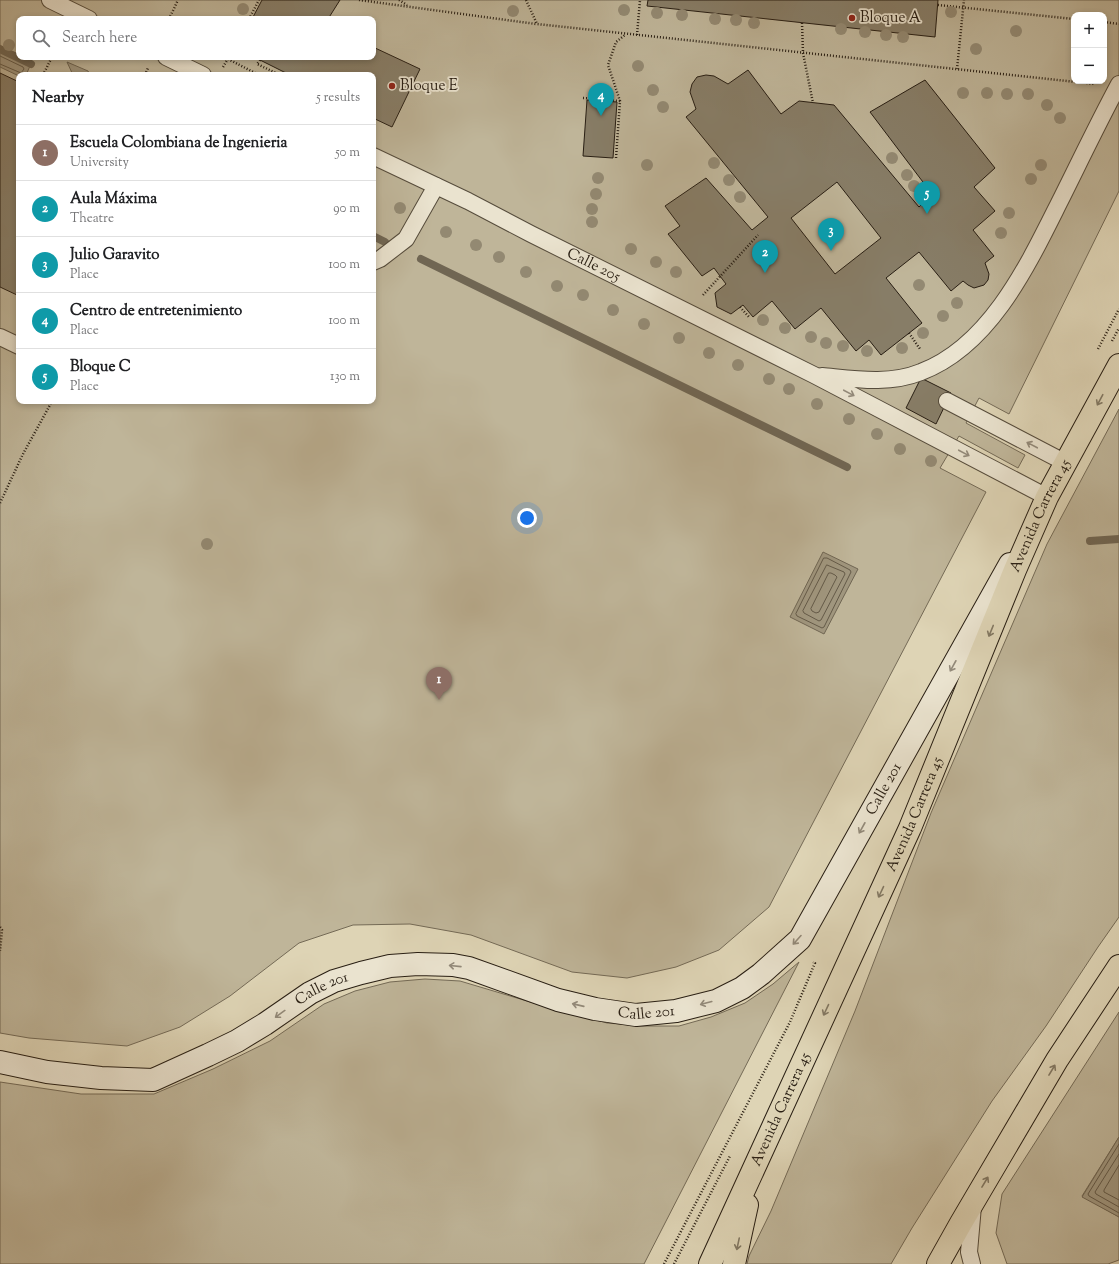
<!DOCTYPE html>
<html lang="en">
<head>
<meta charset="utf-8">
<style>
  body { margin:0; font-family:"Sorts Mill Goudy",serif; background:#f6f6f6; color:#202124 }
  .controls { position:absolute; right:12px; top:12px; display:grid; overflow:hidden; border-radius:8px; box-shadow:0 2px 6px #0003 }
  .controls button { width:36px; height:36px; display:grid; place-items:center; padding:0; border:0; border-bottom:1px solid #e0e0e0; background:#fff; color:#202124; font:20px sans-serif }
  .you { position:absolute; left:527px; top:518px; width:14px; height:14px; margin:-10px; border:3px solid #fff; border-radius:50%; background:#1a73e8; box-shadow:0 0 0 6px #1a73e833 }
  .badge { display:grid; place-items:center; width:26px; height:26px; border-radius:50%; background:#111827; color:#fff; font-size:13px; font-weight:700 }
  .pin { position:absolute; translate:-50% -33px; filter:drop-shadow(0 1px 2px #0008) }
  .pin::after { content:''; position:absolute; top:21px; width:14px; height:12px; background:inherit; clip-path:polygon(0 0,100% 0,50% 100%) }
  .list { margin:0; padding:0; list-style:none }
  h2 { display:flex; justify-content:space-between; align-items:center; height:52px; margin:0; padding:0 16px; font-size:17px }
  h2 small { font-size:13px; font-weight:400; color:#757577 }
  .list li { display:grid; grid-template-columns:26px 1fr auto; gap:12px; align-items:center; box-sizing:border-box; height:56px; padding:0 16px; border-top:1px solid #e0e0e0 }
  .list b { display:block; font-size:15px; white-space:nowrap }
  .list p { margin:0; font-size:13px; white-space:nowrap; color:#757577 }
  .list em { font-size:13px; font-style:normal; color:#757577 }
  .icon { flex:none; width:22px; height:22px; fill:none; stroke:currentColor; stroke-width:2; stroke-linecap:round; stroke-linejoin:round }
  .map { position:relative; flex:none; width:1119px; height:1264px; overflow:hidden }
  .search { position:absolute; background:#fff; box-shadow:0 2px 6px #0003; left:16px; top:16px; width:360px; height:44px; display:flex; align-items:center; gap:10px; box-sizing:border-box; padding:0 14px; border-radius:8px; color:#757577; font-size:15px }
  .panel { position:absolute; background:#fff; box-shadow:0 2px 6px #0003; left:16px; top:72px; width:360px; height:332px; border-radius:8px }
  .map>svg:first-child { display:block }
  .green { fill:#bfb599; stroke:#746a56; fill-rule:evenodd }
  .water { fill:#a0967e; stroke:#706653 }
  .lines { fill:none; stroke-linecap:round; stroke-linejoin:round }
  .shore { stroke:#645a48; stroke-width:1 }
  .stream { stroke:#706653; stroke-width:8 }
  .building { fill:#877d67; stroke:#281e13; fill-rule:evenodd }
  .lane-casing { stroke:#564c3c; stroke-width:18 }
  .secondary-casing { stroke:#281e13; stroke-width:24 }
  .highway-casing { stroke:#281e13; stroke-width:24 }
  .path { stroke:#281e13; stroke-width:2.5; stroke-dasharray:1 2; stroke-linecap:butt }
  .lane { stroke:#eae3cf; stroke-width:16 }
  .secondary { stroke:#eae3cf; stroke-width:22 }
  .highway { stroke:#ded4b5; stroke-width:22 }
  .tree { fill:#938972 }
  .oneway { stroke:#938a7a }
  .oneway2 { stroke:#837964 }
  .poi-dot { fill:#8f2418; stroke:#eae3cf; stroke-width:1.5 }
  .labels { text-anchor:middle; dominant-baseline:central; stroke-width:3.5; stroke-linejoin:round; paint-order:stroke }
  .poi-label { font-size:15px; fill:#281e13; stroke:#eae3cf; text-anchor:start }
  .street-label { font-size:15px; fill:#281e13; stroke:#eae3cf }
</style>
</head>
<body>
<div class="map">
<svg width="1119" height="1264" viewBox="0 0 1119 1264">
  <rect width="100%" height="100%" fill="#ded4b5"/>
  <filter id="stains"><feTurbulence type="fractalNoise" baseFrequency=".005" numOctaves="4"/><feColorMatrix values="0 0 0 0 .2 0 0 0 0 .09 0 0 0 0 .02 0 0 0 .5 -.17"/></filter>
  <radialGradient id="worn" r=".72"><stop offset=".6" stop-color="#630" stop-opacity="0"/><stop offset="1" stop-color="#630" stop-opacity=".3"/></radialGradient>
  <path class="green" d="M0,0H1119V191L1009,414L979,398L966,423L1025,455L1018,468L959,436L940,468L986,492L769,907L719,950L676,967L627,978L572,972L471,935L410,924L353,925L299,943L230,996L180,1027L127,1046L29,1038L0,1033ZM1074,15H1104V81H1074ZM19,19H373V57H19ZM19,75H373V401H19Z
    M1119,409V917L1098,947L1046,1026L992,1101L912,1228L891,1264H747L749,1256L771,1211L855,1011L931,813L1047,544Z
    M799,962L644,1264H0V1082L81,1094H154L213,1069L270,1041L324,1004L355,991L390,982L425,979L460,981L537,1004L607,1023L643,1026H679L711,1017L745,1003L773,984Z
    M1119,1012V1137L1082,1196L1119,1217V1260L1108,1264H1007L996,1233L1002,1194Z"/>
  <path class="water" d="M0,51L30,66L26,75H19V76L0,67Z
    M67,62L88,71L90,75H73Z
    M823,552L858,569L824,634L790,617Z
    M1119,1137V1217L1082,1197Z"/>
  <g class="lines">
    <path class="shore" d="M0,56L23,67L24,69L21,73L0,64
      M824,558H827L850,570L851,572L824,627L822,628L797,616L796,614Z
      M827,565L844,572L845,574L821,620L819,621L804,613L803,611Z
      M829,573H831L835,575L837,577L819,612L816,613L812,611L811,609Z
      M1119,1144L1088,1194L1089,1196L1119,1213
      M1119,1154L1095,1192L1096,1194L1119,1207
      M1119,1165L1104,1190V1192L1119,1200"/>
    <path class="stream" d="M0,49L31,64
      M373,236L385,242
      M421,259L847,467
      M1090,541L1119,539"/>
  </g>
  <path class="building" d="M262,0H340L328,19H252Z
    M648,0H938L935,37L647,6Z
    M373,47L420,69L392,127L373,118V75H290L254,57H373Z
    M748,70L781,114L799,101L834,105L919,207L932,194L870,112L925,80L995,168L974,187L995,211L973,230L994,256L985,263L989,274L988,280L984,285L974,288L968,285L963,281L951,291L919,252L886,278L922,323L881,355L869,340L856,351L821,308L795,329L772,301L753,317L743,305L731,314L717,307L715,293L726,284L714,268L702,276L668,234L680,226L665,206L706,178L752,230L768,217L686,117L696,109L690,92L692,84L697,77L706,75L714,76L728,84ZM837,182L881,238L835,274L791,218Z
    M0,73L19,82V292L17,295L0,287Z
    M587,100L617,102L613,158L583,156Z
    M921,378L951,393L936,424L906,408Z"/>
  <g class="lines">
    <defs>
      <g id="lane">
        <path d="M50,0L89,19"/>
        <path d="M166,57L203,75"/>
        <path id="s1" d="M373,156L468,201L531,234L814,375L1047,497"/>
        <path d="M373,262L380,259L406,239L436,186"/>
        <path d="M0,337L19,346"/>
        <path d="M822,376C854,379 889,385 921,372C990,346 1028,265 1059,203C1079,163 1098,123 1119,84"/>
        <path d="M947,401L1066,463"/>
        <path d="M972,1264L969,1252L973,1206"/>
      </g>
      <g id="secondary">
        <path id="s2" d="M0,1062L47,1072L101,1078L153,1080L208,1055L237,1041L265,1024L310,993L334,981L361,973L390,966L418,964L453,965L469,968L558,1000L595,1009L636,1015L676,1011L716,1001L742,988L761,974L800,939L1010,564"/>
      </g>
      <g id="highway">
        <path id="s3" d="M710,1264L910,828L1015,570L1047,497L1119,365"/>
        <path d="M734,1264L747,1205"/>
        <path d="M938,1264L961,1223L1057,1060L1119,966"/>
      </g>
    </defs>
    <use href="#lane" class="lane-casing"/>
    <use href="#secondary" class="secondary-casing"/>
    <use href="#highway" class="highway-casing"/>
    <path class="path" d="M359,0L536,24
      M399,0L407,5
      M526,0L537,24L1095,84
      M938,5L1074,19
      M169,19L178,0
      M249,19L259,0
      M1104,22L1119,24
      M802,23L803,53L813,103
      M637,35L640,0
      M228,59L259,75
      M260,60L257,64L280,75
      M223,67L229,57
      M957,69L964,0
      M43,75L52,57
      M145,75L148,68
      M583,98L620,101
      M616,158L620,101L608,65L616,42L625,35
      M703,295L758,235
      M740,307L749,317
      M909,333L920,349
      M1112,341L1119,328
      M1098,349L1119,309
      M0,503L23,454L50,405L51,401
      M0,927L2,930L0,951
      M664,1264L790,1022L815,963L813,962
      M674,1264L730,1156"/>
    <use href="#lane" class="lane"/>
    <use href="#secondary" class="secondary"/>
    <use href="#highway" class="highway"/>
  </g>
  <g class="tree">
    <circle cx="243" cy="9" r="6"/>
    <circle cx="624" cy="10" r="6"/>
    <circle cx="513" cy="11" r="6"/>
    <circle cx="951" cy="12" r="6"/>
    <circle cx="657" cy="13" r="6"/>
    <circle cx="682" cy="15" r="6"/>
    <circle cx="715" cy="19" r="6"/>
    <circle cx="736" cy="20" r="6"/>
    <circle cx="754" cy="23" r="6"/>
    <circle cx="841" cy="29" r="6"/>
    <circle cx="1016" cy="31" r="6"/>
    <circle cx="865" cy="32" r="6"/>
    <circle cx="886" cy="35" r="6"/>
    <circle cx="903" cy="37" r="6"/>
    <circle cx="9" cy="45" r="6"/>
    <circle cx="976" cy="49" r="6"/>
    <circle cx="638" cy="66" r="6"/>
    <circle cx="653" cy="90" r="6"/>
    <circle cx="963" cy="93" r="6"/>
    <circle cx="987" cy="93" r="6"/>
    <circle cx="1007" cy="94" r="6"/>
    <circle cx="1028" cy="94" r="6"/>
    <circle cx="1047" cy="105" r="6"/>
    <circle cx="663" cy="107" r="6"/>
    <circle cx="1060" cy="118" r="6"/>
    <circle cx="892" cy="158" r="6"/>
    <circle cx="714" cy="163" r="6"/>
    <circle cx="647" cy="165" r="6"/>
    <circle cx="1041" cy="165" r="6"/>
    <circle cx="907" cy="175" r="6"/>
    <circle cx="598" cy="178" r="6"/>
    <circle cx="1031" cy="179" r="6"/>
    <circle cx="729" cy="180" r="6"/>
    <circle cx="914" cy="186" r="6"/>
    <circle cx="596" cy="194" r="6"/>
    <circle cx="740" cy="197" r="6"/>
    <circle cx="400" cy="208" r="6"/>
    <circle cx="592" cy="209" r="6"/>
    <circle cx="1009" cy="213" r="6"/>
    <circle cx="592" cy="222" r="6"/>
    <circle cx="446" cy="232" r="6"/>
    <circle cx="1001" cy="233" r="6"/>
    <circle cx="476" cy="245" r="6"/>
    <circle cx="631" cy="249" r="6"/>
    <circle cx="499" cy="257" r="6"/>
    <circle cx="656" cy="262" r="6"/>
    <circle cx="526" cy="272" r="6"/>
    <circle cx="676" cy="272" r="6"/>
    <circle cx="919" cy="285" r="6"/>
    <circle cx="557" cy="286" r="6"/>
    <circle cx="583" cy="295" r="6"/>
    <circle cx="957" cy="303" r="6"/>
    <circle cx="613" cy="310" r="6"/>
    <circle cx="943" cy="316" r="6"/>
    <circle cx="763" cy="320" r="6"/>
    <circle cx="644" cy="324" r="6"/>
    <circle cx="785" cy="328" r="6"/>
    <circle cx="923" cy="333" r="6"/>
    <circle cx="811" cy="337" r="6"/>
    <circle cx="679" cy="338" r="6"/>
    <circle cx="826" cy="343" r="6"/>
    <circle cx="843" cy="346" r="6"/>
    <circle cx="902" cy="348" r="6"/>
    <circle cx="867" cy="351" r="6"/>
    <circle cx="709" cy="353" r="6"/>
    <circle cx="738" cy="365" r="6"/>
    <circle cx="769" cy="379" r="6"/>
    <circle cx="789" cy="389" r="6"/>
    <circle cx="817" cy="404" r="6"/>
    <circle cx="849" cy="419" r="6"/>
    <circle cx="877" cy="434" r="6"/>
    <circle cx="900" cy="449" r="6"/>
    <circle cx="931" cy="461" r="6"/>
    <circle cx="207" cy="544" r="6"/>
  </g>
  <defs><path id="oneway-shaft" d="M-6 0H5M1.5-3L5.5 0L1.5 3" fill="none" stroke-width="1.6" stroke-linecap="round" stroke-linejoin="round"/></defs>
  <g class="oneway">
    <use href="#oneway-shaft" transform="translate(849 393) rotate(28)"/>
    <use href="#oneway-shaft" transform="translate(1032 445) rotate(-152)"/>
    <use href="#oneway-shaft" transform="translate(964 453) rotate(28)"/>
    <use href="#oneway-shaft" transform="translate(953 666) rotate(119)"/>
    <use href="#oneway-shaft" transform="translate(862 828) rotate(119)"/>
    <use href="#oneway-shaft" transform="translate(797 940) rotate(132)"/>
    <use href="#oneway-shaft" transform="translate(455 966) rotate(-174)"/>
    <use href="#oneway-shaft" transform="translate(706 1003) rotate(165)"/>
    <use href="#oneway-shaft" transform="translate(578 1005) rotate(-167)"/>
    <use href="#oneway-shaft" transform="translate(280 1014) rotate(144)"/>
  </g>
  <g class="oneway2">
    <use href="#oneway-shaft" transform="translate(1100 400) rotate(118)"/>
    <use href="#oneway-shaft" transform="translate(991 631) rotate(112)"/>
    <use href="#oneway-shaft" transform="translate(881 892) rotate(115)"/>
    <use href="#oneway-shaft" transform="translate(826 1010) rotate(115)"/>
    <use href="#oneway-shaft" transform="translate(1052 1070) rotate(-59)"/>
    <use href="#oneway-shaft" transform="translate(985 1182) rotate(-59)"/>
    <use href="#oneway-shaft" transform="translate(738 1244) rotate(102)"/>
  </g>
  <g class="poi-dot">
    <circle cx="852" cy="18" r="4"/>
    <circle cx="392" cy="86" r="4"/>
  </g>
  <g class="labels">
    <g class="poi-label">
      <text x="860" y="18">Bloque A</text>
      <text x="400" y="86">Bloque E</text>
    </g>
    <g class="street-label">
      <text stroke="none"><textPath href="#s1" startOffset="246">Calle 205</textPath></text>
      <text stroke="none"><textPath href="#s3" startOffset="818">Avenida Carrera 45</textPath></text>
      <text stroke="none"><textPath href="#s2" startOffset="1031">Calle 201</textPath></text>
      <text stroke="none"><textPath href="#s3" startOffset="494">Avenida Carrera 45</textPath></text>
      <text stroke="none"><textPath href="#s2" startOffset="347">Calle 201</textPath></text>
      <text stroke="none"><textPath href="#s2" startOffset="683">Calle 201</textPath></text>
      <text stroke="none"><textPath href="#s3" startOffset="170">Avenida Carrera 45</textPath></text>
    </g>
  </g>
  <rect width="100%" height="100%" filter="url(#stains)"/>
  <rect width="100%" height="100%" fill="url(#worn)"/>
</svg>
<div class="controls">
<button>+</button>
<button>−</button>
</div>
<div class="you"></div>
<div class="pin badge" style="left:439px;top:700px;background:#8d6e63">1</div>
<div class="pin badge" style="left:765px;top:273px;background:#0f9aa8">2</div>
<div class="pin badge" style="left:831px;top:251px;background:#0f9aa8">3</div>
<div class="pin badge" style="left:601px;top:116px;background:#0f9aa8">4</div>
<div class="pin badge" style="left:927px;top:214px;background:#0f9aa8">5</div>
<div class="search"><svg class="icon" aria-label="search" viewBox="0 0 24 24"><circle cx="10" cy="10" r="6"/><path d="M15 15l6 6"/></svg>Search here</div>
<section class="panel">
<h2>Nearby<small>5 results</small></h2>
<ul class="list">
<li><span class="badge" style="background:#8d6e63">1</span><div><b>Escuela Colombiana de Ingenieria</b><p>University</p></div><em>50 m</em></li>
<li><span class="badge" style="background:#0f9aa8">2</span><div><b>Aula Máxima</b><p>Theatre</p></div><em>90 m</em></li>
<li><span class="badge" style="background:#0f9aa8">3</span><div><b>Julio Garavito</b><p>Place</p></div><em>100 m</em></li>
<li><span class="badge" style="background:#0f9aa8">4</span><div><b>Centro de entretenimiento</b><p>Place</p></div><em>100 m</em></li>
<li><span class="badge" style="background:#0f9aa8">5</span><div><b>Bloque C</b><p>Place</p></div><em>130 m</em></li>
</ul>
</section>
</div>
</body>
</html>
